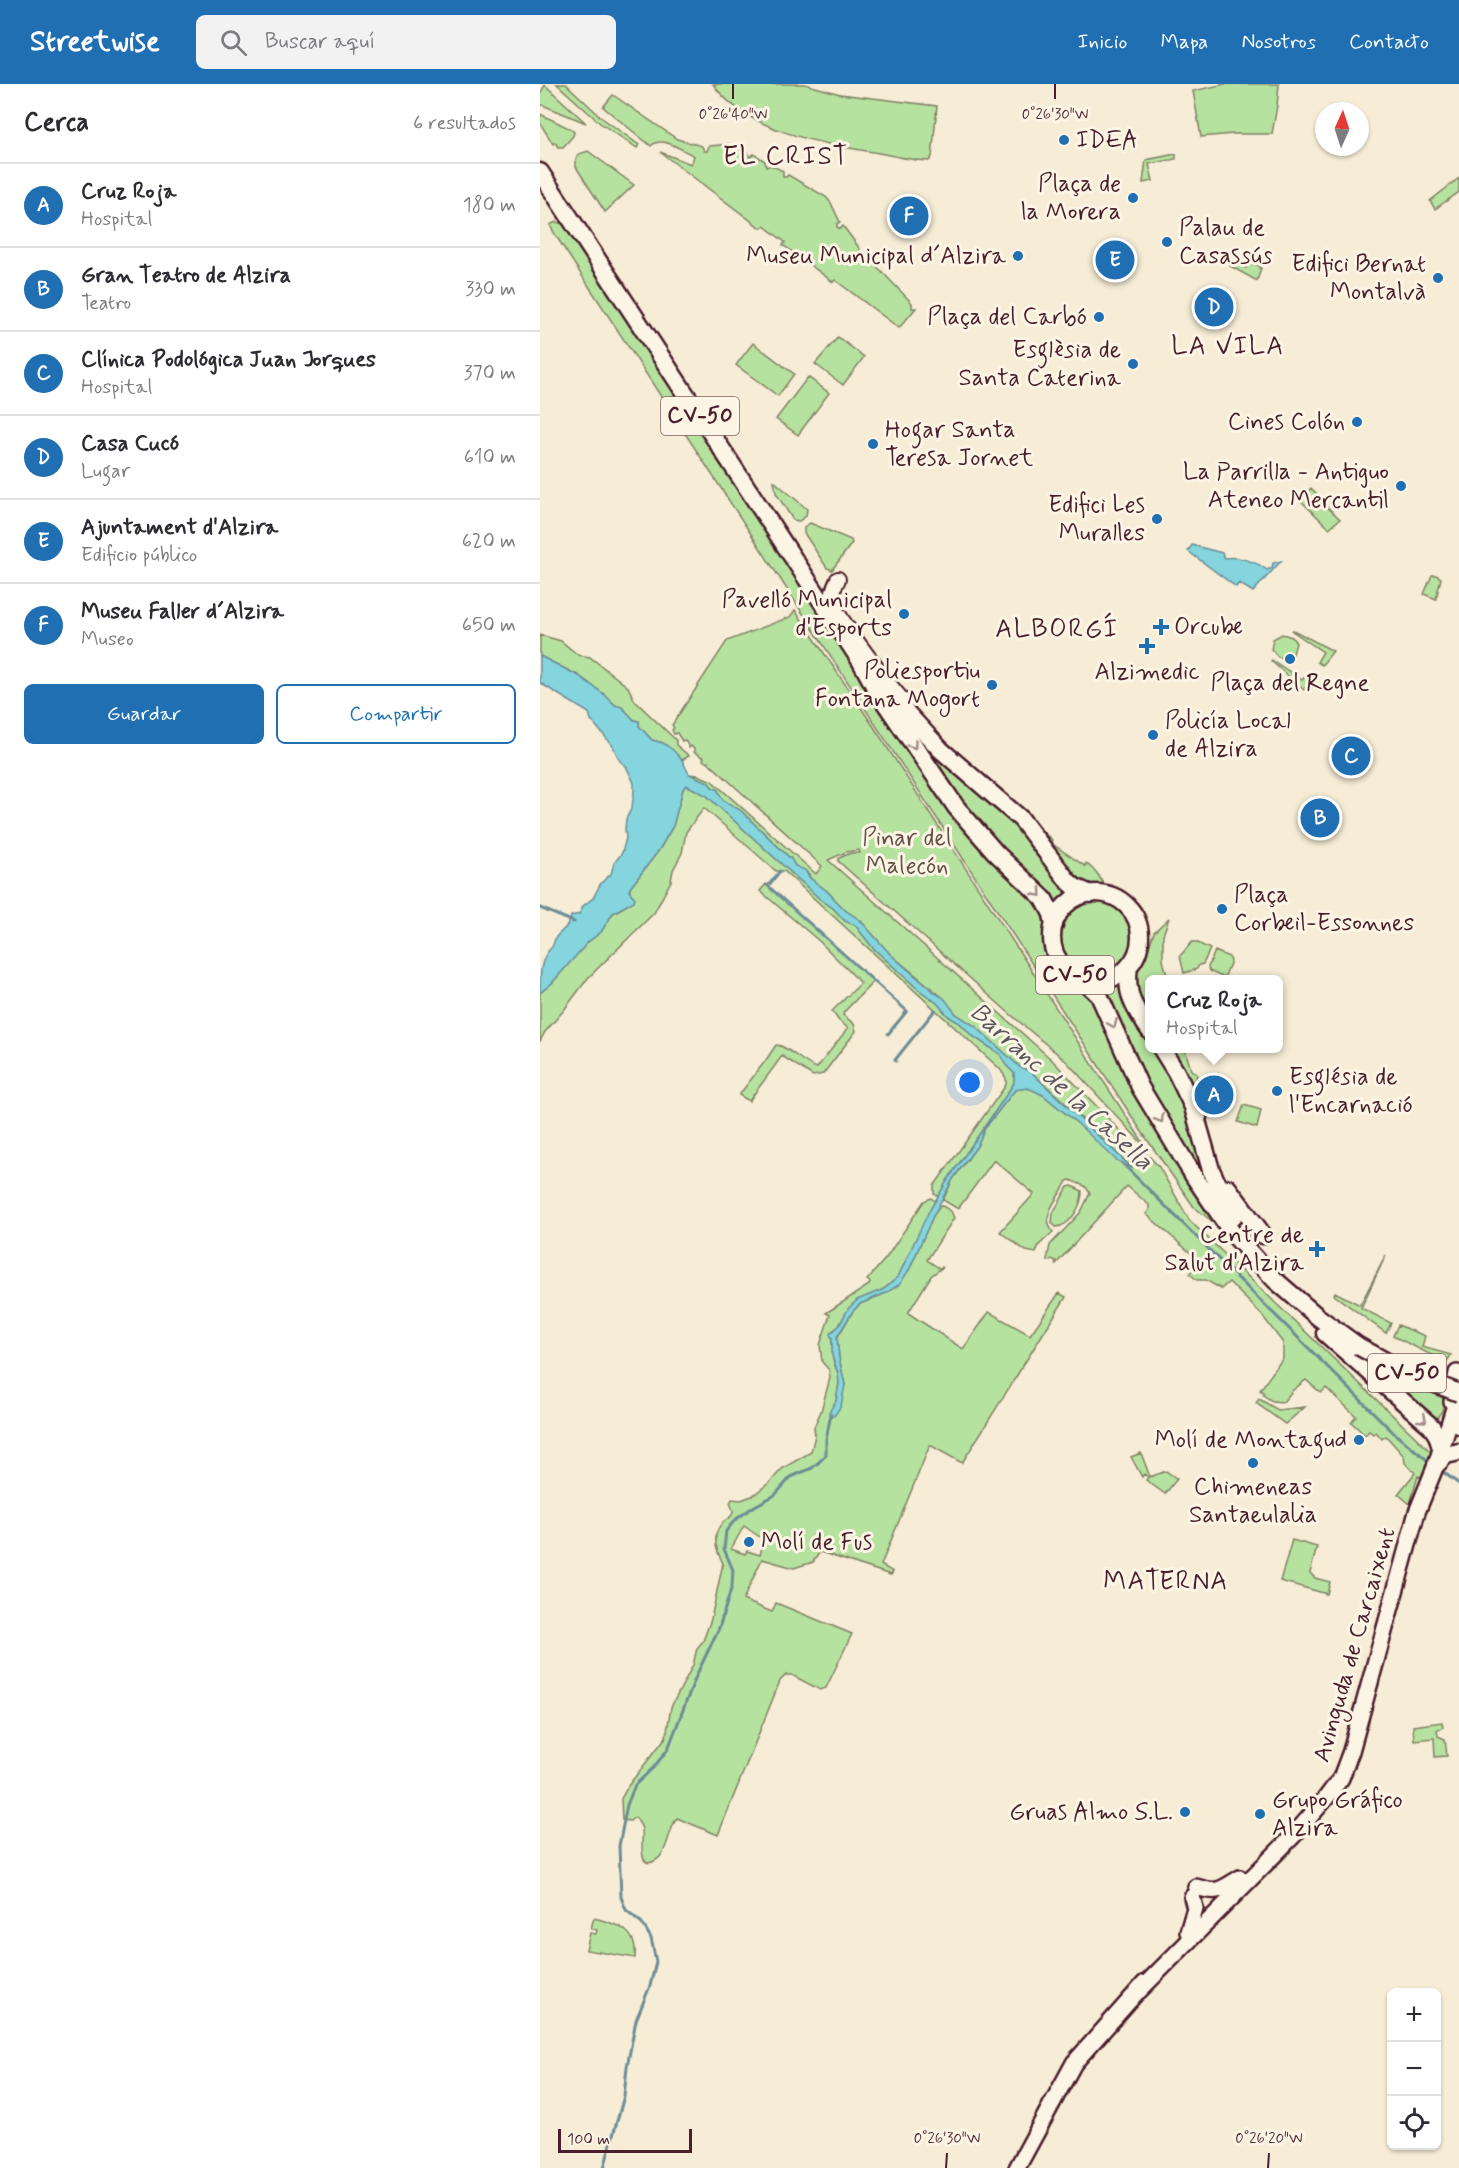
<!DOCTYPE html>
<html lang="es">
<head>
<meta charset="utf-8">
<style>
  body { margin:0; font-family:Mynerve,sans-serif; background:#f2f2f3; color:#2b2b33 }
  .controls { position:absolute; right:18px; bottom:18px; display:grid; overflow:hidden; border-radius:9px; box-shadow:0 2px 4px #0004 }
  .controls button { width:54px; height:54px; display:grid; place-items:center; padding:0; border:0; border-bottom:2px solid #e1e1e2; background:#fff; color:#2b2b33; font:30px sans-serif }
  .compass { position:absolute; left:775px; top:18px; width:54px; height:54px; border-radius:50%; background:#fff; box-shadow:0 2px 4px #0004; rotate:3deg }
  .scale { position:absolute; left:18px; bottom:15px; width:134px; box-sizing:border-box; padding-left:6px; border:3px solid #4a1f2b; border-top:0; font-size:16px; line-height:21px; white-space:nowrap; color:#4a1f2b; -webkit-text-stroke:4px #fcf5e5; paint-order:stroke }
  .you { position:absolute; left:430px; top:999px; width:21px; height:21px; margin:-15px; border:4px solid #fff; border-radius:50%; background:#1a73e8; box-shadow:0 0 0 9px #1a73e833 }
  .badge { display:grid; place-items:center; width:39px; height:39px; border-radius:50%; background:#1f6fb2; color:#fff; font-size:20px; font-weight:700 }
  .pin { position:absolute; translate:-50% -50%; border:3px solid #fff; box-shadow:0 2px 6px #0006 }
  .popup { position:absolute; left:605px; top:891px; width:138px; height:78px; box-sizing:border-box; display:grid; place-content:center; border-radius:9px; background:#fff; filter:drop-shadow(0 2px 4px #0005); font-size:20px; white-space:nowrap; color:#7c7c81 }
  .popup b { font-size:22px; color:#2b2b33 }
  .popup::after { content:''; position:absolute; left:50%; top:100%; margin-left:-12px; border:12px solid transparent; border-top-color:#fff }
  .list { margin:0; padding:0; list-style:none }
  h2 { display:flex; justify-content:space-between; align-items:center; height:78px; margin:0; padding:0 24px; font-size:26px }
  h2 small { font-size:20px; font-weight:400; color:#7c7c81 }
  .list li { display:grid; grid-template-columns:39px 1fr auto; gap:18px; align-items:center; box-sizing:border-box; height:84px; padding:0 24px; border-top:2px solid #e1e1e2 }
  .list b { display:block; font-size:22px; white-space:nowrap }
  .list p { margin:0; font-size:20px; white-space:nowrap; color:#7c7c81 }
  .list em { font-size:20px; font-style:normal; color:#7c7c81 }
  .actions { display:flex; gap:12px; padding:18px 24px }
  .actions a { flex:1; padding:14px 0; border:2px solid #1f6fb2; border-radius:9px; text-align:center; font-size:21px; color:#1f6fb2 }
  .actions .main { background:#1f6fb2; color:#fff }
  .icon { flex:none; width:33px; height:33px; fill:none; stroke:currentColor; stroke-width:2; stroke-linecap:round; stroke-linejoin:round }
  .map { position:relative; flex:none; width:919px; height:2084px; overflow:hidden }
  header { display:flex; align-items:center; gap:36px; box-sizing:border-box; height:84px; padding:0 30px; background:#1f6fb2; color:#fff }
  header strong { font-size:28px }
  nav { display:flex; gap:33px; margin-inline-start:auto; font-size:21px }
  .search { width:420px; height:54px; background:#f2f2f3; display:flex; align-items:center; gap:15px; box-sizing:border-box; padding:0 21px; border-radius:9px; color:#7c7c81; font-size:22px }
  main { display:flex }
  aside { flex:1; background:#fff }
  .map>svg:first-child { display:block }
  .green { fill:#b6e29f; stroke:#808065; stroke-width:1.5; fill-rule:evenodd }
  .water { fill:#84d5dd; stroke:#6d8c96; stroke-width:1.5 }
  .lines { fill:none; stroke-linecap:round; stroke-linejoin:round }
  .stream { stroke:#6d8c96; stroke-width:3 }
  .tertiary-casing { stroke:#4a1f2b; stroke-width:18 }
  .secondary-casing { stroke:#4a1f2b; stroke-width:20 }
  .primary-casing { stroke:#4a1f2b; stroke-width:21 }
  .tertiary { stroke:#fcf5e5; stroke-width:14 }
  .secondary { stroke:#fcf5e5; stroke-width:15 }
  .primary { stroke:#fcf5e5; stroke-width:16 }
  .primary-bridge-casing { stroke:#4a1f2b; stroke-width:21; stroke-linecap:butt }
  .primary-bridge { stroke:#fcf5e5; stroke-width:16 }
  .oneway { stroke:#a38a88 }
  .ticks { fill:none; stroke:#4a1f2b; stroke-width:2 }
  .poi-dot { fill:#1f6fb2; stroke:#fcf5e5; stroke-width:2 }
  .labels { text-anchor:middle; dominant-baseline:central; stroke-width:6; stroke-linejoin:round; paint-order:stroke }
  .shield { fill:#fcf5e5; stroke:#7f5f63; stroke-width:1.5 }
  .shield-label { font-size:22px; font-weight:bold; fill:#4a1f2b }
  .poi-label { font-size:24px; fill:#4a1f2b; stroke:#fcf5e5; text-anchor:end }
  .park-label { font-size:24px; fill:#655048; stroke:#fcf5e5 }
  .street-label { font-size:24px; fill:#4a1f2b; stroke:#fcf5e5 }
  .neighbourhood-label { font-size:26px; letter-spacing:1.5px; fill:#4a1f2b; stroke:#fcf5e5 }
  .water-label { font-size:26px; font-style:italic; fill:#5b5660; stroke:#fcf5e5 }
  .ticks-label { font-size:15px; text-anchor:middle; fill:#4a1f2b; stroke:#fcf5e5; stroke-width:6; stroke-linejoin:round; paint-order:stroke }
</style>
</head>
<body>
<header>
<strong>Streetwise</strong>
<div class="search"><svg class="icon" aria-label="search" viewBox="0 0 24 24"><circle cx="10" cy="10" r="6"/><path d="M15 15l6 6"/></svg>Buscar aquí</div>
<nav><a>Inicio</a><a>Mapa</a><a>Nosotros</a><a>Contacto</a></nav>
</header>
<main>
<aside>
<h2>Cerca<small>6 resultados</small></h2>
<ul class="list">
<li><span class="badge">A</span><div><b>Cruz Roja</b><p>Hospital</p></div><em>180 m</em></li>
<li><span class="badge">B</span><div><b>Gran Teatro de Alzira</b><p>Teatro</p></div><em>330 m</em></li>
<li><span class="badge">C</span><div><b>Clínica Podológica Juan Jorques</b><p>Hospital</p></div><em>370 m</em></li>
<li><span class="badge">D</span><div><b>Casa Cucó</b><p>Lugar</p></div><em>610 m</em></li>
<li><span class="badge">E</span><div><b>Ajuntament d'Alzira</b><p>Edificio público</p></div><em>620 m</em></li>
<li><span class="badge">F</span><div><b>Museu Faller d´Alzira</b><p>Museo</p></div><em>650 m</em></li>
</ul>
<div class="actions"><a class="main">Guardar</a><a>Compartir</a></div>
</aside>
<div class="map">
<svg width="919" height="2084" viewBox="0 0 919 2084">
  <rect width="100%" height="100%" fill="#f7edd6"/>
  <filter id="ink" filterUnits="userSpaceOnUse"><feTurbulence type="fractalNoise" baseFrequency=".0167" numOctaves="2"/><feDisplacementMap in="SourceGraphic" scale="12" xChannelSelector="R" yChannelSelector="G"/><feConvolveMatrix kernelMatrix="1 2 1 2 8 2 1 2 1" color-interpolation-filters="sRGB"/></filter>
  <g filter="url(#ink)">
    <path class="green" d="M17,0H26L62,34L99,61L97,64L60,39Z
      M173,0H265L300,10L397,22L392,73L389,77C373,77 355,72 339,69C284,60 206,48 173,0Z
      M685,0H739L737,22L732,50H693L661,53L653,7Z
      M5,1L46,39L0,20V10Z
      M73,11L137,55L162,62L164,67H167L169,62L190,60L191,63L193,61L208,68L210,73L214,70L225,77L226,83L231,81L243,87V93H246L248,91L286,113L291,119L300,138L297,140V143L300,145L303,142L320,165L319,169L323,168L372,219V224H376L359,244L295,196L293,198L243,161L245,158L224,142L222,144L218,142L120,68L151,80L154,72C142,66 122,51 111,62L63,23Z
      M0,30L31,45L34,48L33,52L23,63H18L15,58L13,60L0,39Z
      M48,67L94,101L65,128L36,83V75L39,70Z
      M636,70V75L609,80L613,97L603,99L606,76Z
      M919,94V108L895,125L890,117Z
      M16,138L23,140L344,629L489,806L506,831L504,856L515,884L526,895L538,900L554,913L678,1142L654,1123L602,1048L16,152L10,141Z
      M692,179L706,184L708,179L719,181V184H721L717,197L690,182Z
      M298,253L324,273L303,301L275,280Z
      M213,259L254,290L238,312L196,281Z
      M268,293L289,309L258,351L236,335Z
      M234,397L267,425L266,432L259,437L253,436L236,409Z
      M771,404L781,414L780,416L800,435L789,444L760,416Z
      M270,439L311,456L312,459L292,486L287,484L264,449V443Z
      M892,491H896L901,494L896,515L884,510Z
      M255,526L334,643L608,1066L527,978L469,929L298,777L299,774L311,769H320L319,766L306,768L288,776L512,976L598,1065L610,1073L619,1083L650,1137L891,1368L881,1393L878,1392L870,1420L858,1410L875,1389L865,1379L864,1372L846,1352L842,1355L836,1348L833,1350L829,1347L825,1351L811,1338L816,1332L786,1304L781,1309L766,1296L753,1306L743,1318L732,1317L723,1311L724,1309L720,1306L743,1274V1259L721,1230L689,1198L681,1205L666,1196H657L650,1190L655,1173L606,1130L609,1126V1121L587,1102L515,1181L516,1177L512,1175L509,1177L507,1176L510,1161L541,1128L550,1109L545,1102L530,1096L527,1097C520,1113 499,1130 513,1148L499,1161L496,1169L486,1167L460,1148L494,1110L454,1076L418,1125L403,1116L413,1095L437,1062L445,1044L475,1006C486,1002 493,1005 503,1011L592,1084L540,1033L490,987L480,983L435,942L416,930L401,912L350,870L320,836L305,826L287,807L270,794L269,790L255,782L251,775L200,726L183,716L177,705L173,704L168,698L149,690L158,691L172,697L276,790L282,782L168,678L167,679L163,676L164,674L154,668L155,666L151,662L149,664L145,656L142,657L137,649L134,650L132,646L134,644L132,641L187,557L250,533Z
      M753,546L793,567L782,581L777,578L783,568L752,547Z
      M742,550L752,553L756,559L753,570L746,574L738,573L731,565L733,555Z
      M0,551L21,557L38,571L50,573L88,603L95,617L136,656V661L149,672L142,676L123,659L112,656L99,642V637L94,636L85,626L75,621L65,611L39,592L0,572Z
      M732,576L762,596L769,588L774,592L764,606L731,577Z
      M379,655L475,739L518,799L529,808L516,818C487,786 454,758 425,725C407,705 394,678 379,655Z
      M146,701L166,711L280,815L293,824L305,837L315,841L333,864L378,905L397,919L408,932L421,940L431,951L460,970L466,981L474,989V999L463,1016L407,1097L399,1113L394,1110V1102L466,1001V994L460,985L244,787H236L164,724L146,748L142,769L133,786L131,797L114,829L48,894L24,926L5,948L0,957V909L12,899L48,858L61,848L73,829L89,820L90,804L119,766L133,742L143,705Z
      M501,746L512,756L511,759L545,782L546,779L557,789L565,802C531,801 518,772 499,747Z
      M226,800L334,897L304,928L303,931L314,940L316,947L283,990L273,992L242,972L209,1017L199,1011L226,976L236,961C247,961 263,980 277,984L308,944L299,937L292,927L321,899L279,857L220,807Z
      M520 853a36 36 0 1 1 72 0a36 36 0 1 1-72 0Z
      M629,834L623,851V876L628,895L610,896V934L597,912L595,892L606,872L614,848Z
      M652,858H656L670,865L663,880L659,881L657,885L644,889L640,872Z
      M675,867L689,873L691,877L684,894L669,887L668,883Z
      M580,899C583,913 589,926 596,939C601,948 609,955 610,964L613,965L631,990L648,1027L675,1114L601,991L563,905Z
      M630,965H645L651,986L656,989L664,1026L662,1027Z
      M704,1021L721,1026L717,1044L698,1038Z
      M532,1102L542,1107C542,1121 531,1142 516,1143L512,1139L513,1129L528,1103Z
      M391,1114L395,1117L358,1193L344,1205L308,1225L299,1242L291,1248L294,1279L298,1289L299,1299L296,1317L289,1330L305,1301L299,1274L297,1254L313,1227L320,1220L346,1209L369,1186L393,1132L401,1121L411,1127L414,1134L387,1176L399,1184L403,1183L391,1192L368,1229L423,1265L449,1228L490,1251L519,1209L526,1213L422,1379L390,1361L341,1481L353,1488L351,1491L280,1468L273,1478L254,1484L222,1475L203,1516L232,1528L236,1519L312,1550L286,1604L280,1606L252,1591H246L240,1597L178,1751L137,1734C128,1746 128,1769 116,1776C96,1789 104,1752 102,1745C101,1741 98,1737 95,1733L90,1737L82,1736L81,1715L88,1702L126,1653L131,1623L153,1581L157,1564L163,1557L171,1535L183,1479C176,1467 171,1451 183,1438C186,1435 193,1433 193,1428C193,1424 191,1422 190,1419L192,1415L201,1416L212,1412L229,1399L243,1384L271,1368L275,1351L274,1343L281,1327L290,1294L289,1286L282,1278L280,1261L290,1231L286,1229L329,1201L330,1198L327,1196L346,1174L384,1117ZM204,1442L224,1456L220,1471L207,1467L205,1470L191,1465Z
      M846,1171L821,1224L851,1239L846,1249L794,1211L795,1208L820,1221Z
      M858,1241L885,1252L882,1263L911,1271L908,1276L905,1278L853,1252Z
      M825,1276L856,1292L905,1315L902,1327L894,1338Z
      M719,1315L738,1326L765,1323L745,1340L716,1319Z
      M601,1369L610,1393L626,1387L637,1395L625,1410L606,1396L608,1393L604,1390L602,1393L591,1373Z
      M752,1456L777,1463L770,1489L775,1494L790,1498L787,1510L740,1497Z
      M902,1638L903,1643L897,1646L898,1652L905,1655L907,1672L895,1673L894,1654L874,1656L873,1642Z
      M54,1834C78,1840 98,1846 95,1874L46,1866L50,1849L56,1850L57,1846L51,1844Z"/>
    <path class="water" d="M652,461L682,469L685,474C697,472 716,477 727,486L732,484L733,479L741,477L713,508L699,499L696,503L648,467Z
      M0,572L39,592L65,611L75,621L82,623L94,636L99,637V642L112,656L123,659L133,666L142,676L149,690L168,698L173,704L177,705L183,716L200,726L251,775L255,782L265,786L270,794L287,807L305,826L320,836L350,870L395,909L404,914L416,930L435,942L480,983L490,987L593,1085L576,1076L537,1039L503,1011L488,1004L475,1006L445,1044L437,1062L413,1095L393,1132L369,1186L360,1200L346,1209L320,1220L313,1227L297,1253L299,1274L305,1301L301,1322L294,1332H290L289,1328L296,1317L299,1299L298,1289L292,1272V1254L290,1250L299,1242L308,1225L317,1216L344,1205L358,1193L388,1129L407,1097L463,1016L474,999V989L466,981L460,970L431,951L421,940L408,932L397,919L378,905L333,864L315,841L305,837L293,824L280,815L166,711L146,701L143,705L133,742L119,766L90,804L89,807L95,814L94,817L73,829L61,848L48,858L12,899L0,909C0,891 0,873 12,863C14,860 14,856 16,853C22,846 30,842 31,832L39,830L43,822L53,814L61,799L71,790L74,779L82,769L86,754L85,746L86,735L92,723L94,707V699L86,682L80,677L72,661L51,636L49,629L0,599Z"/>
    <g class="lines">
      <path class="stream" d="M240,787L228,802L367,927L348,950
        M0,824L34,838
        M356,977L355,976L395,926
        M582,1079L855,1350L891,1379
        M899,1385L919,1400
        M64,2084L84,2012L87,1983L96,1936L110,1902L116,1878L111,1854L102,1839L86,1826L81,1813L79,1762L87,1721L95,1701L114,1683L128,1665L156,1592L179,1544L192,1502L193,1486L184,1465L186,1447L195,1436L213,1423L235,1411L251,1393L272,1384L279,1378L286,1371V1355L291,1330"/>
      <defs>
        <path id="tertiary" d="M298,495C295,501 291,511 293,518C296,533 352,605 365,619"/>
        <path id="secondary" d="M912,1318L917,1289
          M656,1803C679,1810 680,1806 700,1794
          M648,1848L655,1824L652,1813
          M599,1907L753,1752L786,1714L801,1694L811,1667L877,1428L896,1381L917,1315
          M477,2084L534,1979L605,1899"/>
        <path id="primary" d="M0,88L320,576L337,607L416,723L455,768L504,815L512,830L514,841
          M353,614L401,666L481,735L528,797L535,803L551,810
          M512 853a44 44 0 1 1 88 0a44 44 0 1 1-88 0Z
          M589,882C585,910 594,924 610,947
          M542,895L559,911L600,1003L655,1094L693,1150L735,1196L778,1233L818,1262
          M621,964L636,988L658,1033
          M653,1023L671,1086L693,1133
          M688,1104L723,1151
          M785,1249L891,1342L897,1351L901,1364
          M916,1320L919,1341
          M896,1381L906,1371L919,1368"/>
      </defs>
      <use href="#tertiary" class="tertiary-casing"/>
      <use href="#secondary" class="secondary-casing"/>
      <use href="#primary" class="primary-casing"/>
      <use href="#tertiary" class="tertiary"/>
      <use href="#secondary" class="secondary"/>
      <use href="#primary" class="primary"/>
      <defs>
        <path id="primary-bridge" d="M818,1262L865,1288L919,1309"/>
      </defs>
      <use href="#primary-bridge" class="primary-bridge-casing"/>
      <use href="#primary-bridge" class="primary-bridge"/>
    </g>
    <defs><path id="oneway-chevron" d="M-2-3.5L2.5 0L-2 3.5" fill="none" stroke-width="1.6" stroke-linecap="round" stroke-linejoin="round" transform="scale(1.5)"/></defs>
    <g class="oneway">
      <use href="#oneway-chevron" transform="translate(373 661) rotate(56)"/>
      <use href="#oneway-chevron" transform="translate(498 809) rotate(48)"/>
      <use href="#oneway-chevron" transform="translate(573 940) rotate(67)"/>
      <use href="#oneway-chevron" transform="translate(620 1035) rotate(58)"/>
      <use href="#oneway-chevron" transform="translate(883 1335) rotate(41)"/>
    </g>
  </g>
  <path class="ticks" d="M193,15V0M515,15V0M406,2084L407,2069M728,2084L729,2069"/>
  <g class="poi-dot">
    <circle cx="524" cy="56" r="6"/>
    <circle cx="593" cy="114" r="6"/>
    <circle cx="627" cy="158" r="6"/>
    <circle cx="478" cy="172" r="6"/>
    <circle cx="898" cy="194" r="6"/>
    <circle cx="559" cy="233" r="6"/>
    <circle cx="593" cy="280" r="6"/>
    <circle cx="817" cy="338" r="6"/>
    <circle cx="333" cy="360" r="6"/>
    <circle cx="861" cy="402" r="6"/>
    <circle cx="617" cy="435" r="6"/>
    <circle cx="364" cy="530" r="6"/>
    <path d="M618 534h6v6h6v6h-6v6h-6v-6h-6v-6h6z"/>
    <path d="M604 553h6v6h6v6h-6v6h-6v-6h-6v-6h6z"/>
    <circle cx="750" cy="575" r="6"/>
    <circle cx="452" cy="601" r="6"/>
    <circle cx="613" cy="651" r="6"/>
    <circle cx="682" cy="825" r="6"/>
    <circle cx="737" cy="1007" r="6"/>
    <path d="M774 1156h6v6h6v6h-6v6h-6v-6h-6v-6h6z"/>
    <circle cx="819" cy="1356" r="6"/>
    <circle cx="713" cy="1379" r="6"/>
    <circle cx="209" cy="1458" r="6"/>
    <circle cx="645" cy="1728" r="6"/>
    <circle cx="720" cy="1730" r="6"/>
  </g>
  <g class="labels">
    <g class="shield">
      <rect x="121" y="313" width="78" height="38" rx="4.5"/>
      <rect x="496" y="872" width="78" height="38" rx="4.5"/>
      <rect x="828" y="1270" width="78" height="38" rx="4.5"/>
    </g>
    <g class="shield-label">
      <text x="160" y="332">CV-50</text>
      <text x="535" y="891">CV-50</text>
      <text x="867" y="1289">CV-50</text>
    </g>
    <g class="poi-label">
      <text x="536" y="56" text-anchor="start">IDEA</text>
      <text x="581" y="100">Plaça de<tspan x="581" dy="28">la Morera</tspan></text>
      <text x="639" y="144" text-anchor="start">Palau de<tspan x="639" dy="28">Casassús</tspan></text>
      <text x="466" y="172">Museu Municipal d´Alzira</text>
      <text x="886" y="180">Edifici Bernat<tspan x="886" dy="28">Montalvà</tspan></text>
      <text x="547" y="233">Plaça del Carbó</text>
      <text x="581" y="266">Esglèsia de<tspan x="581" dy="28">Santa Caterina</tspan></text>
      <text x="805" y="338">Cines Colón</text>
      <text x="345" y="346" text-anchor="start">Hogar Santa<tspan x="345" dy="28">Teresa Jornet</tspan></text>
      <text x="849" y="388">La Parrilla - Antiguo<tspan x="849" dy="28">Ateneo Mercantil</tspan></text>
      <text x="605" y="421">Edifici Les<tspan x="605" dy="28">Muralles</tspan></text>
      <text x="352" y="516">Pavelló Municipal<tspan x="352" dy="28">d'Esports</tspan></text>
      <text x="634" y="543" text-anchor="start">Orcube</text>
      <text x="440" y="587">Poliesportiu<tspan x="440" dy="28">Fontana Mogort</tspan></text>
      <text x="607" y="588" text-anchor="middle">Alzimedic</text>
      <text x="750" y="599" text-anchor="middle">Plaça del Regne</text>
      <text x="625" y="637" text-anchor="start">Policía Local<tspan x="625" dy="28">de Alzira</tspan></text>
      <text x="694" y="811" text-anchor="start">Plaça<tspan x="694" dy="28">Corbeil-Essonnes</tspan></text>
      <text x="749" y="993" text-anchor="start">Església de<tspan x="749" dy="28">l'Encarnació</tspan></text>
      <text x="764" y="1151">Centre de<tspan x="764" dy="28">Salut d'Alzira</tspan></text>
      <text x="807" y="1356">Molí de Montagud</text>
      <text x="713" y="1403" text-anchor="middle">Chimeneas<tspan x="713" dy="28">Santaeulalia</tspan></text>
      <text x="221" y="1458" text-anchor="start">Molí de Fus</text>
      <text x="732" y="1716" text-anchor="start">Grupo Gráfico<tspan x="732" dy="28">Alzira</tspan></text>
      <text x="633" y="1728">Gruas Almo S.L.</text>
    </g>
    <g class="park-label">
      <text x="367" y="754">Pinar del<tspan x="367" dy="28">Malecón</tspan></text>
    </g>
    <g class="street-label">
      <text transform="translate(815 1561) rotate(-74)">Avinguda de Carcaixent</text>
    </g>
    <g class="neighbourhood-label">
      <text x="246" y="73">EL CRIST</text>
      <text x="688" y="263">LA VILA</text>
      <text x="517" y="546">ALBORGÍ</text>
      <text x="626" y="1498">MATERNA</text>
    </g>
    <g class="water-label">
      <text transform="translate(521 1003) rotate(42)">Barranc de la Casella</text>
    </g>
  </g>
  <g class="ticks-label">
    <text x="193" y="35">0°26'40"W</text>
    <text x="515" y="35">0°26'30"W</text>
    <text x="407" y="2059">0°26'30"W</text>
    <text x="729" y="2059">0°26'20"W</text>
  </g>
</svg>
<div class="controls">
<button>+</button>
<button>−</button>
<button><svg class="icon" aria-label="locate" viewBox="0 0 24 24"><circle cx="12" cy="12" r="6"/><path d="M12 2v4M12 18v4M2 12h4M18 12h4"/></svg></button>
</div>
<svg class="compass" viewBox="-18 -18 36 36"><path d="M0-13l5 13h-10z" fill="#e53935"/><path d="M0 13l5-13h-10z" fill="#7c7c81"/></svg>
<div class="scale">100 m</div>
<div class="you"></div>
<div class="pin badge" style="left:674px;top:1011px">A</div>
<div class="popup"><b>Cruz Roja</b>Hospital</div>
<div class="pin badge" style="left:780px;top:734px">B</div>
<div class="pin badge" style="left:811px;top:672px">C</div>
<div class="pin badge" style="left:674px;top:223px">D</div>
<div class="pin badge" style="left:575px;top:176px">E</div>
<div class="pin badge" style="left:369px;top:132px">F</div>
</div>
</main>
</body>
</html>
